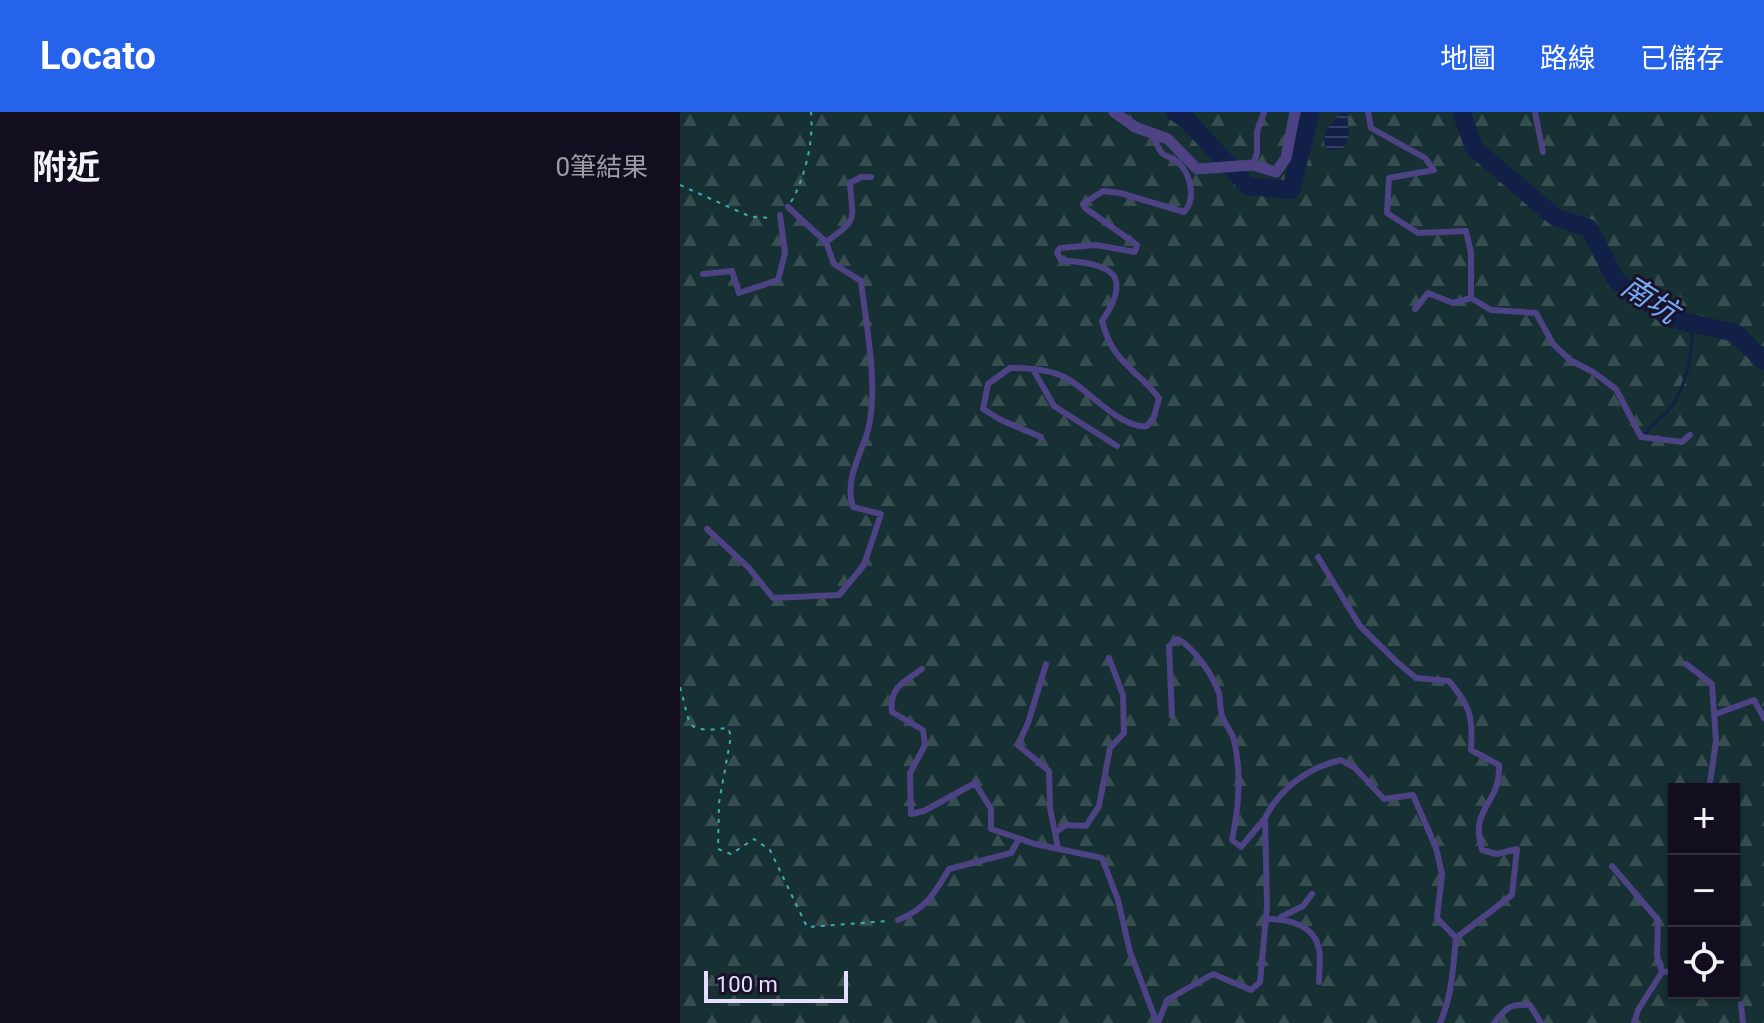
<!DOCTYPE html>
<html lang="zh-TW">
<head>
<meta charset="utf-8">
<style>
  body { margin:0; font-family:Roboto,"Noto Sans TC",sans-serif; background:#201c2c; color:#f1f3f6 }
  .controls { position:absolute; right:24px; bottom:24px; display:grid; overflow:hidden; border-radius:0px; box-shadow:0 2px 6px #0004 }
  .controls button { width:72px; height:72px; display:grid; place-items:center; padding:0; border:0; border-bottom:2px solid #322e3d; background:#130e1f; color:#f1f3f6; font:40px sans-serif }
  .scale { position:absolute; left:24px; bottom:20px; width:144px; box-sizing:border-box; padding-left:8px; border:4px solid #e5defc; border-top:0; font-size:22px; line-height:28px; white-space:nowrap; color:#e5defc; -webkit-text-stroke:6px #191329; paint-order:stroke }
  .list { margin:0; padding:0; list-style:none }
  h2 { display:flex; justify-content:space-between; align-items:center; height:104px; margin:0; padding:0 32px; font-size:34px }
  h2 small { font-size:26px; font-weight:400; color:#9d9ca4 }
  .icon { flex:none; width:44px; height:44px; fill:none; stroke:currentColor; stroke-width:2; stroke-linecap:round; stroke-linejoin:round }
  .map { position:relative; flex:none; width:1084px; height:911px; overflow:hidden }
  header { display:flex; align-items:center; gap:48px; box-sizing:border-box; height:112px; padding:0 40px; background:#2563eb; color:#fff }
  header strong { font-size:38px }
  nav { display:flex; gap:44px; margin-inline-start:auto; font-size:28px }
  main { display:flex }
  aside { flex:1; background:#130e1f }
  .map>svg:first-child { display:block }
  .forest { fill:url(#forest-firs); fill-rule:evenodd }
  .water { fill:url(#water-rules) }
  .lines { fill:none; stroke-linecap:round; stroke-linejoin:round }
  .stream { stroke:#122048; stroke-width:3 }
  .river { stroke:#122048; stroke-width:18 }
  .path { stroke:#3badb3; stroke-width:2; stroke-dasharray:4 6; stroke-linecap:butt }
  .service { stroke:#4c4284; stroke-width:6 }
  .minor { stroke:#4c4284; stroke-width:11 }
  .labels { text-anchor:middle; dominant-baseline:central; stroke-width:6; stroke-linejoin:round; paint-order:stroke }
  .water-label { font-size:30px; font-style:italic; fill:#74aaf4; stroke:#191329 }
</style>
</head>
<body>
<header>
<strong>Locato</strong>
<nav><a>地圖</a><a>路線</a><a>已儲存</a></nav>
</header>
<main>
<aside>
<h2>附近<small>0筆結果</small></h2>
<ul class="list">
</ul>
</aside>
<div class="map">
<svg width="1084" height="911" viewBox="0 0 1084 911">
  <defs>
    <pattern id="forest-firs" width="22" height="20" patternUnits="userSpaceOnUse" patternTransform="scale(2)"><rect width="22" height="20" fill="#163033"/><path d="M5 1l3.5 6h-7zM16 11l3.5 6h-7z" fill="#384e51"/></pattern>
    <pattern id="water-rules" width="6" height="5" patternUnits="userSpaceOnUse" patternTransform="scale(2)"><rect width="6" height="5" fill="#122048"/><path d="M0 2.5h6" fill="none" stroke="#344063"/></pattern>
  </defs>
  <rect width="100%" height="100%" fill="#191329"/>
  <path class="forest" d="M0,0H1084V911H0ZM994,677H1054V881H994Z"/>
  <path class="water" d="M660,1H667L669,23L664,36L649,39L644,32L646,19Z"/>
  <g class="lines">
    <path class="stream" d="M966,321C972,311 982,306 989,298C1007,275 1013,240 1012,211"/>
    <path class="river" d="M495,0L508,9L568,74L611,78L631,0
      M781,0L794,36L875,105L909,116L936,168L989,206L1055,221L1084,249"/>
    <path class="path" d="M0,73L71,105L92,106
      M111,90C125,66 134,28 131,0
      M0,575C12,615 2,621 48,616L51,624L39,691L38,737L51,742L74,727L90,738L127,815L209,809"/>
    <path class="service" d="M688,0L691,16L745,46L754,58L709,66L707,101L738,121L786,119L791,141V186L811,198L856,201L873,232L890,248L913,260L936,277L961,325L1002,330L1010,323
      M855,0L863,40
      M573,53L577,41V20L584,0
      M146,130C180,106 172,109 170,71L181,65H191
      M23,162L52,159L59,181L98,168L105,141L100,103
      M735,197L748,181L773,191L791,186
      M354,259L374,294L437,334
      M361,325L321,308L303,297L308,272L330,256C347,256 370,257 386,266C409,278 440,317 467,314L474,305L479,286C455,255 433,252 422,209C455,160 429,152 381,148L377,141L380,136L416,133L455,140L457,133L405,96L403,92L423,79L440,81L504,100C516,88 511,63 499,51C495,47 487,45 482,41C478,37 475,28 473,23
      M27,417L69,456L93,486L159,483L184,453L201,402L173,395C164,368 181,343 188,318C199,275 186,213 181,169L154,152L146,130L108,95
      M638,445L680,514L717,550L736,566L769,569C791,595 793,605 791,638L819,653C821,693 789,694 802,738L817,742L837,737L832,783L776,826C773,856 772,884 760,911
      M366,552L348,611L338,633L369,659L370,696L378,736
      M1006,552L1032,572L1036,629L1029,677
      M242,557C223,570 209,576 212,600L243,618L245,633L230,661L231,702L244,699L295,671L311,697V717L355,732L422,746L438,788L450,840L477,911
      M1036,602L1074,588L1084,606
      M585,706C600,676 629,655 661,648L675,656L704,687L733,683L756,736L762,762L757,806L776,826
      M376,720L386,713L406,714L419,694L430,636L444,621L443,583L429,546
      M932,754L978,808L977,844L982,860
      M601,805L623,794L632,782
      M586,807C607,807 634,812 639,837C641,847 639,860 639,870
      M218,808C246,797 254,782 269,757L331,741L339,727
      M1061,892L1063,911
      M478,911L487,888L533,862L571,878L580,870L587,794L585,706L561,735L552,728C559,695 562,662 554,628C552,620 546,614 543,606C539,598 541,589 539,581C532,562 515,537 498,527L489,534L492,604
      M814,911C826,896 830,891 850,893L861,911
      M954,911L958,898L982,860L994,859"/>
    <path class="minor" d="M434,0L455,15L488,27L517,57L573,53L596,60L606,46L615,0"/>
  </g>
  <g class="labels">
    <g class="water-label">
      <text transform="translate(970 187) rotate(33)">南坑</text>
    </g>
  </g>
</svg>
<div class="controls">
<button>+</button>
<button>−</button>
<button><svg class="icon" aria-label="locate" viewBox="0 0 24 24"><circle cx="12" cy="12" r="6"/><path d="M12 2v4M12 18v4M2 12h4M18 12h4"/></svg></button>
</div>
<div class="scale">100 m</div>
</div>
</main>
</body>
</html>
